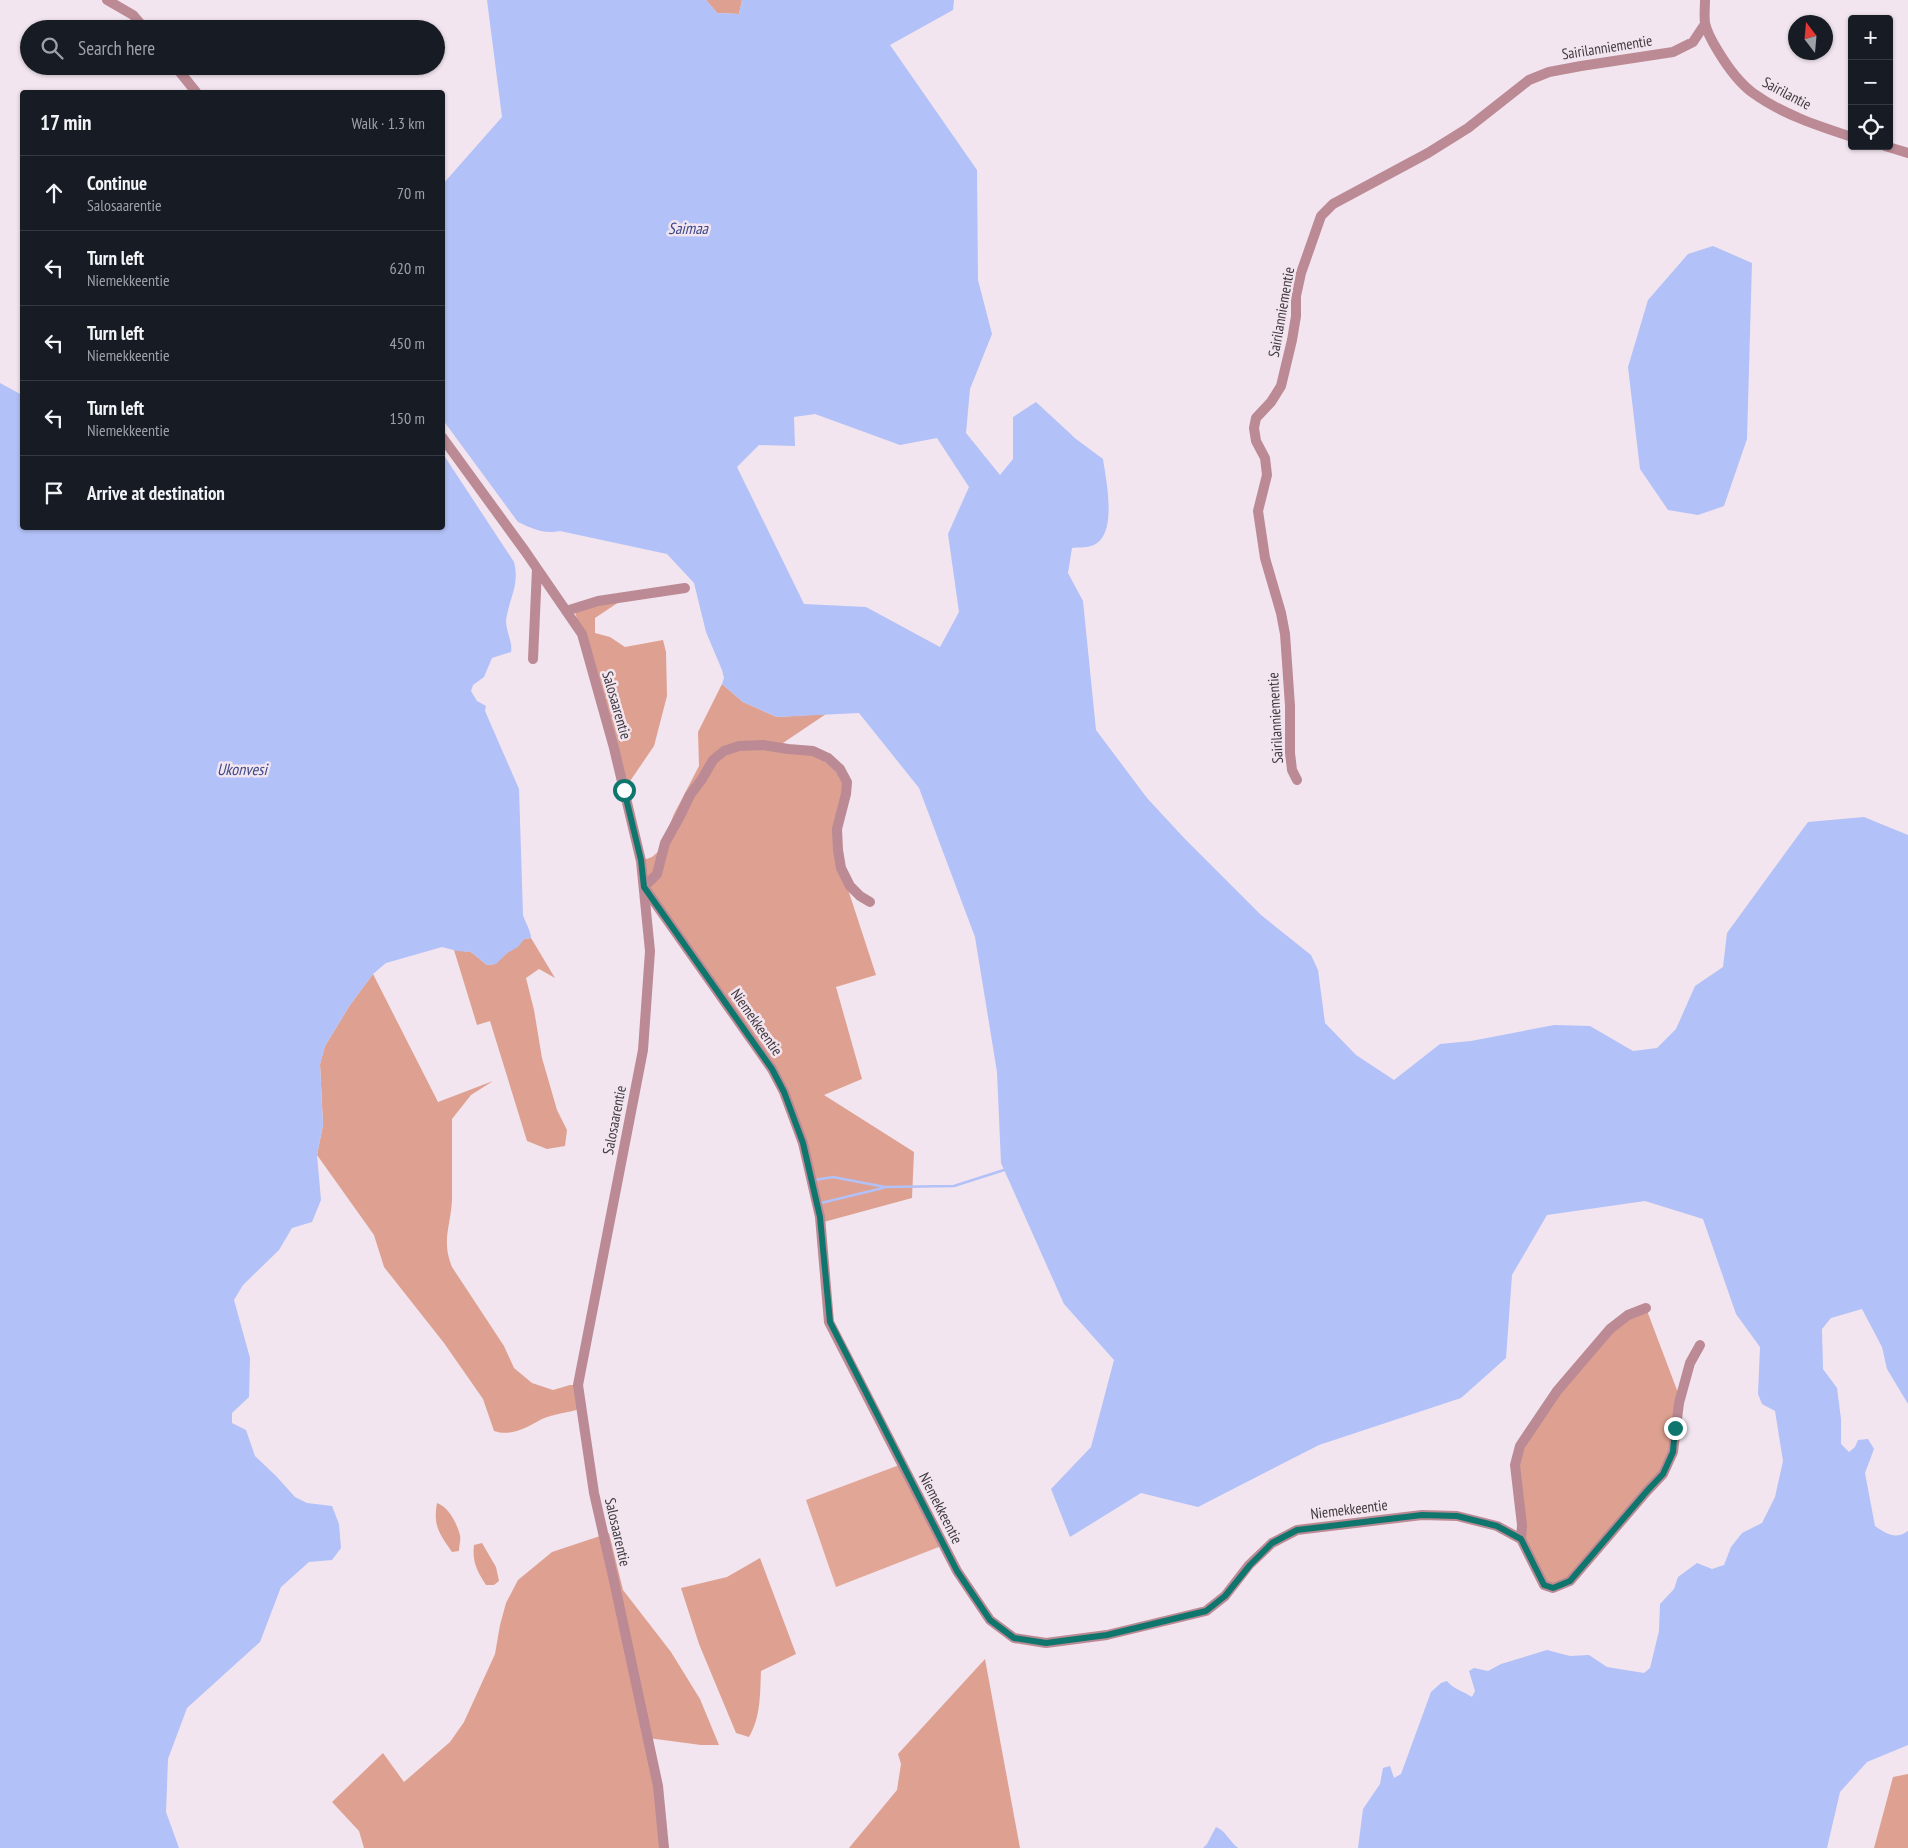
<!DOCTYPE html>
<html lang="en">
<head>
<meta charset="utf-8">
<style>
  body { margin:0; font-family:"PT Sans Narrow",sans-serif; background:#20242c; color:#f1f3f6 }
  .controls { position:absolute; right:15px; top:15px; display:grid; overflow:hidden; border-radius:5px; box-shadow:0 1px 4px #0004 }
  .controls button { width:45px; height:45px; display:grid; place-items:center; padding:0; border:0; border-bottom:1px solid #363941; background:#171b24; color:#f1f3f6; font:25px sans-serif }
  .compass { position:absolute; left:1788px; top:15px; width:45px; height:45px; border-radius:50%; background:#171b24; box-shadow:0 1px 4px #0004; rotate:344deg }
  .stop { position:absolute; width:15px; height:15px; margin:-11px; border:4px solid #0f766e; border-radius:50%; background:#fff }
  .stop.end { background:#0f766e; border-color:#fff; box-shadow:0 1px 5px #0008 }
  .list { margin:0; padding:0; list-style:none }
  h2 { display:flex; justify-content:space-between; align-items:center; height:65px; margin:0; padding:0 20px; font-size:21px }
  h2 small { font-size:16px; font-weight:400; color:#9ea1a6 }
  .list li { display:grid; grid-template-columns:32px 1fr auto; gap:15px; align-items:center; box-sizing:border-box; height:75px; padding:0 20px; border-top:1px solid #363941 }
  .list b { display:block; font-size:19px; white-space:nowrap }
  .list p { margin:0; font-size:16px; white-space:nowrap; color:#9ea1a6 }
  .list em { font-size:16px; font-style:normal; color:#9ea1a6 }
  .icon { flex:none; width:28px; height:28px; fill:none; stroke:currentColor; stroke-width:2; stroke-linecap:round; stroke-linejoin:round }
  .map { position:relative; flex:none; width:1908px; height:1848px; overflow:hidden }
  .search { position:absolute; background:#171b24; box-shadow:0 1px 4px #0004; left:20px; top:20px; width:425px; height:55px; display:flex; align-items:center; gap:12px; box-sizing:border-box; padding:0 18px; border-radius:28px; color:#9ea1a6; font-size:19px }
  .panel { position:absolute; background:#171b24; box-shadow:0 1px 4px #0004; left:20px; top:90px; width:425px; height:440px; border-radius:5px }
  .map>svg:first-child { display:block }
  .green { fill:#e2a696 }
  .forest { fill:#dea191 }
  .water { fill:#b2c1f7; fill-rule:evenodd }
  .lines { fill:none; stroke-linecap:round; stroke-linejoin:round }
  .stream { stroke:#b2c1f7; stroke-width:2.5 }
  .street { stroke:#bb8a94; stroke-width:10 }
  .route { stroke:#0f766e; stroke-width:6 }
  .labels { text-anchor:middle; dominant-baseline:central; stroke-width:5; stroke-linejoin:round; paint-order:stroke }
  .street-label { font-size:15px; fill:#403b3f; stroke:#f2e5ef }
  .water-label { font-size:16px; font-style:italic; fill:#3b4989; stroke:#f2e5ef }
</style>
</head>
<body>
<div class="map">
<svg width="1908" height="1848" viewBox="0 0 1908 1848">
  <rect width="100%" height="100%" fill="#f2e5ef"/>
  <path class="green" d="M902,1464L944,1545L836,1587L806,1500Z"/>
  <path class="forest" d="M706,0H742L739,14L717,13Z
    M631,594L595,618V633L610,637L625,647L663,640L666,652L667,696L654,746L624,790L574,608Z
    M722,684L743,702L777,717L826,714L777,747L813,751L847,782L841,810V868L876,975L836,987L862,1079L824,1095L914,1152L912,1198L820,1223L784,1092L644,887L641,861L652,857L659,851L674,814L699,766L698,732Z
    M531,938L555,978L539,969L526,978L534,1010L542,1058L557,1110L567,1130L565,1146L547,1149L527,1141L490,1021L477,1025L454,950L471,952L487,965L495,964L507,953L518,946L524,939Z
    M373,974L438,1102L493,1081L471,1095L452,1119V1199C451,1227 441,1239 452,1267L504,1346L514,1368L532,1383L553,1390L570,1385H578L581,1409C569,1412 554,1414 542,1419C527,1427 512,1437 494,1431L483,1399L444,1343L384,1267L374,1235L317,1155L323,1125L320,1064L325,1046L350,1005Z
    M1646,1308L1680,1398L1663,1474L1570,1581L1544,1585L1521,1539L1517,1493L1520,1446L1610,1329Z
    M437,1503C449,1507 457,1524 460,1535C461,1540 459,1546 459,1551L452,1552C439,1533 433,1526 437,1503Z
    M609,1533L623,1590L671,1652L700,1699L719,1745H701L648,1738L664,1848H364L359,1831L332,1802L383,1753L404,1782L450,1742L464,1722L495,1654L500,1625L506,1603L518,1580L552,1552Z
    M482,1543L496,1567L499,1581L494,1585H486C477,1571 472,1562 474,1545Z
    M760,1558L796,1654L761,1671C760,1693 761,1717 749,1737L736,1733L699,1644L681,1588L727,1577Z
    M985,1659L1020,1848H849L897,1790L901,1764L898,1754Z
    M1908,1774V1848H1874L1893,1777Z"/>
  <path class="water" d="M487,0H706L717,13L739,14L742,0H954L953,10L890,45L977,170L978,280L992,334L970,389L966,433L1000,475L1013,459V417L1036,402L1076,439L1103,459C1106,480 1119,538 1091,546C1085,548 1078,547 1072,548L1068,573L1083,601L1096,730L1147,798L1185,839L1261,915L1311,955L1318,970L1325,1023L1356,1055L1394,1080L1440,1044L1471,1041L1554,1025L1590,1026L1633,1051L1657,1048L1676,1029L1695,986L1723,967L1727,933L1808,822L1864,817L1908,835V1404L1887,1369L1882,1347L1862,1309L1831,1318L1822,1329L1823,1369L1837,1388L1841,1419V1444L1849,1452L1855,1447L1858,1440L1868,1439L1874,1449L1865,1473L1875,1526C1887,1534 1895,1540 1908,1531V1745L1867,1762L1840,1792L1827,1848H1358L1363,1809L1380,1784L1383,1768L1390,1766L1394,1778L1401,1774L1431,1692L1441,1683L1447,1681C1453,1689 1463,1691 1472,1697L1475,1691L1469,1671L1474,1668L1488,1671L1501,1664L1547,1650L1570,1656L1589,1655L1607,1667L1644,1673L1650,1668L1659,1631L1660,1604L1674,1589L1678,1577L1697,1563L1712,1569L1724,1565L1731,1547L1742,1533L1762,1523L1775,1497L1783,1461L1775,1411L1762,1404L1758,1394L1760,1347L1736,1314L1703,1219L1645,1201L1547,1215L1512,1275L1506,1358L1461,1398L1319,1445L1198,1507L1141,1493L1070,1537L1051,1489L1091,1447L1114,1360L1064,1304L1001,1163L997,1072L975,937L919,788L859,713L777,717L743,702L722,684L724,678L722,670L706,632L694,583L667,554L560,531C543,534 533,529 518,522L443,420V184L502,117ZM815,414L900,445L937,438L969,487L948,534L959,612L940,647L866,607L804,604L737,467L759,445L795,446L794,417Z
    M1713,246L1752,263L1747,439L1724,506L1698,515L1668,510L1640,469L1628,367L1648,300L1688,254Z
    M0,383L22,395V528H442L443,454L514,562C520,585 509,598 506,621C506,632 513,642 511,652L492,658L484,677L473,685L471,691L477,701L486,706L485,711L519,789L523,915C525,922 531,931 531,938L524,939L518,947L507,953L496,964L487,965L471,952L457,951L442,947L386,963L373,974L350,1005L325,1046L320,1064L323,1125L317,1155L321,1200L312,1222L292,1228L279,1250L243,1285L234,1300L250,1358L249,1397L232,1413V1423L246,1430L255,1456L276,1476L295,1497L307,1503L332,1506L339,1524L341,1548L332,1560L309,1562L281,1587L260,1642L187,1708L168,1759L166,1812L179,1848H0Z
    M1216,1827C1226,1831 1229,1841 1238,1848H1203L1207,1844Z"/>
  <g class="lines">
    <path class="stream" d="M815,1180L833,1177L885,1187L954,1186L1004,1170
      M821,1203L883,1188"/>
    <path class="street" d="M107,0L133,15L145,29
      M1705,0C1705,7 1704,16 1705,23C1707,33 1713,43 1718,51C1727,66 1738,82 1753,93C1782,114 1818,126 1852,137
      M175,66L196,92
      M1885,146L1908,153
      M442,437L525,551L582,634L614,748L641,861L650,951L643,1050L578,1385L594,1493L614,1581L658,1786L664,1848
      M566,611L598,601L685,588
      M533,659L537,569
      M1297,780L1292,770L1290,753V706L1285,634L1281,613L1265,558L1258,511L1267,475L1265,458L1256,441L1254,428L1256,418L1271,402L1281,386L1292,340L1296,316V296L1301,273L1321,216L1333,204L1428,153L1468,128L1529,80L1549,72L1581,66L1673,52L1693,42L1705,24
      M870,902L860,896L850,886L841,868L838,850L837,829L846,794L847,782L840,769L828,758L813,751L788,749L763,745L739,746L724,751L713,760L702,779L690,795L680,816L665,843L657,874L644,887L772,1069L784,1092L803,1143L817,1204L820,1217L829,1322L957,1571L990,1620L1014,1638L1046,1643L1107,1635L1206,1611L1225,1596L1249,1565L1272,1543L1297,1530L1422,1515L1457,1516L1497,1526L1521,1539L1544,1585L1553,1588L1570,1581L1647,1491L1663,1474L1673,1452L1679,1403L1690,1363L1700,1345
      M1521,1539L1522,1525L1515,1465L1520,1446L1557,1391L1610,1329L1628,1315L1646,1308"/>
  </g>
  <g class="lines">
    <path class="route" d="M624,790L641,860L644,887L772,1069L784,1092L803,1143L817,1204L820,1217L830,1322L957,1571L990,1620L1014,1638L1046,1643L1107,1635L1206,1611L1225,1596L1250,1565L1272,1543L1297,1530L1422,1515L1457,1516L1497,1526L1521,1539L1544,1585L1553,1588L1570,1581L1647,1491L1663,1474L1673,1452L1675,1428"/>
  </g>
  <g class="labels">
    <g class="street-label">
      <text transform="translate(1607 47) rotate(-9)">Sairilanniementie</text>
      <text transform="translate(1787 93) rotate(28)">Sairilantie</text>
      <text transform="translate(1281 312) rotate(-80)">Sairilanniementie</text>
      <text transform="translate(617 705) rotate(74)">Salosaarentie</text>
      <text transform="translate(1275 718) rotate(-93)">Sairilanniementie</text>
      <text transform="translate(757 1022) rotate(55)">Niemekkeentie</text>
      <text transform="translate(614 1120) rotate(-79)">Salosaarentie</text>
      <text transform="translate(941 1508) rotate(63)">Niemekkeentie</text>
      <text transform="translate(1349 1509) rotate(-7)">Niemekkeentie</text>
      <text transform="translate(618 1532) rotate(77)">Salosaarentie</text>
    </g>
    <g class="water-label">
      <text x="688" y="228">Saimaa</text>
      <text x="242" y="769">Ukonvesi</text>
    </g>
  </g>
</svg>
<div class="controls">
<button>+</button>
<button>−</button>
<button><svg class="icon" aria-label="locate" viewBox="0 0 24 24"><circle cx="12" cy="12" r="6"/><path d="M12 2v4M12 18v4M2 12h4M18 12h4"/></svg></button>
</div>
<svg class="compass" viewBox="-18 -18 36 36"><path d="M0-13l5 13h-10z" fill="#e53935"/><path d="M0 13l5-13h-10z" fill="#9ea1a6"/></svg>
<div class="stop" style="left:624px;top:790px"></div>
<div class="stop end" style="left:1675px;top:1428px"></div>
<div class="search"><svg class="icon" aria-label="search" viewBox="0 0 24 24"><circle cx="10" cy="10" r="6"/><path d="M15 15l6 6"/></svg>Search here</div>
<section class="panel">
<h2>17 min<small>Walk · 1.3 km</small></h2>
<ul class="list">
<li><svg class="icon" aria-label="ahead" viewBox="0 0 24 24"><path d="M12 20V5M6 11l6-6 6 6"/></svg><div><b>Continue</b><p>Salosaarentie</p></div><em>70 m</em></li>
<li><svg class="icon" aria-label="left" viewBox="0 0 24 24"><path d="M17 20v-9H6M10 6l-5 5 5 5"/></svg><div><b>Turn left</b><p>Niemekkeentie</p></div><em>620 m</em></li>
<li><svg class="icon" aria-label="left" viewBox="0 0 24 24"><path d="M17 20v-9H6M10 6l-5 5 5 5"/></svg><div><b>Turn left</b><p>Niemekkeentie</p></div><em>450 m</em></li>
<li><svg class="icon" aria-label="left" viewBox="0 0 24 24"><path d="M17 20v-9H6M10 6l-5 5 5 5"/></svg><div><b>Turn left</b><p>Niemekkeentie</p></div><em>150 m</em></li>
<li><svg class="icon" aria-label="arrive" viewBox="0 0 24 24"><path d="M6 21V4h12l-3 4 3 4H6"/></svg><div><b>Arrive at destination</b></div></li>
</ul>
</section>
</div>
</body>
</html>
